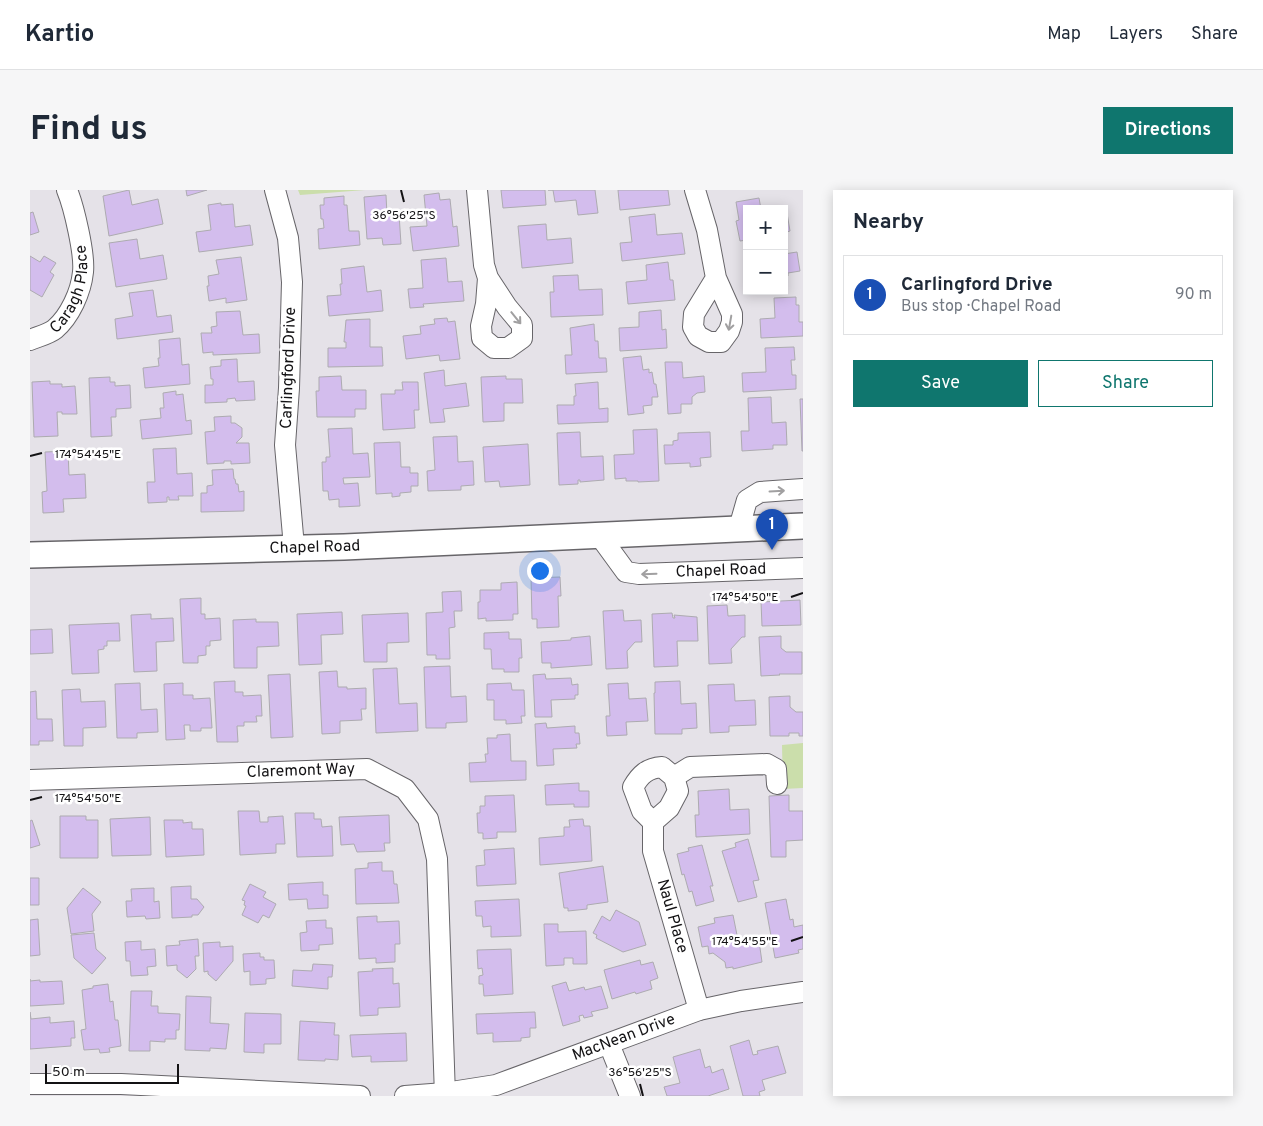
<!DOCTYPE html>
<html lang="en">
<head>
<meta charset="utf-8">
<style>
  body { margin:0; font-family:Overpass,sans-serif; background:#f6f6f7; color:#1f2937 }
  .controls { position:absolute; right:15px; top:15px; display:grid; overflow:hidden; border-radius:0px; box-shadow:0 2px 12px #0003 }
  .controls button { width:45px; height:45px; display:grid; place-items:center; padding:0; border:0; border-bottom:1px solid #e0e1e3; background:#fff; color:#1f2937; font:25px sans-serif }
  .scale { position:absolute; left:15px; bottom:12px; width:134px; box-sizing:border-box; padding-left:5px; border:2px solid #131214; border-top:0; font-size:14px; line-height:18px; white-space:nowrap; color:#131214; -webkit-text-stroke:4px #fff; paint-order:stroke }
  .you { position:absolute; left:509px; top:380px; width:18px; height:18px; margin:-12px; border:4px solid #fff; border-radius:50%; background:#1a73e8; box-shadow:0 0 0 8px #1a73e833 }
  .badge { display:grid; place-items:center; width:32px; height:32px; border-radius:50%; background:#0f766e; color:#fff; font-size:16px; font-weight:700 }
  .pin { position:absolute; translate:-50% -41px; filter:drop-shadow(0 1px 2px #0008) }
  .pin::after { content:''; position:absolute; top:26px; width:18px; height:15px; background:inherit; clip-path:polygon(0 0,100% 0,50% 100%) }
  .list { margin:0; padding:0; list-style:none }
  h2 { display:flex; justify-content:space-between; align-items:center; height:65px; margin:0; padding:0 20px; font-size:21px }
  h2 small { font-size:16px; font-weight:400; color:#747a83 }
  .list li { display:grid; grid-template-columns:32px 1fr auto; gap:15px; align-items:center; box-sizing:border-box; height:80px; margin:0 10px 10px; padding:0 10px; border:1px solid #e0e1e3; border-radius:0px }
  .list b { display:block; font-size:19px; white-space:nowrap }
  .list p { margin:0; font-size:16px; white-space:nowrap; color:#747a83 }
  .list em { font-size:16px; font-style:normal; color:#747a83 }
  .actions { display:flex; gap:10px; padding:15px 20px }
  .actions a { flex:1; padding:11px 0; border:1px solid #0f766e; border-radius:0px; text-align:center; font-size:18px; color:#0f766e }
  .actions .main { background:#0f766e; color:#fff }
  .map { position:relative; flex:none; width:773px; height:906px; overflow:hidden; border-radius:0px }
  header { display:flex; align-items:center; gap:30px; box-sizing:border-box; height:70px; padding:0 25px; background:#fff; border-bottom:1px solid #e0e1e3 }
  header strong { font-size:24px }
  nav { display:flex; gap:28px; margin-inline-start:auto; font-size:18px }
  .intro { display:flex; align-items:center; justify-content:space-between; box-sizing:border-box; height:120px; padding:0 30px }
  h1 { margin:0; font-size:35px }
  .button { padding:12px 22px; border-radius:0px; background:#0f766e; color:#fff; font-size:18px; font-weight:700 }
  main { display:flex; gap:30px; padding:0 30px }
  aside { flex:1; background:#fff; border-radius:0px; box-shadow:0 2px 12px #0003 }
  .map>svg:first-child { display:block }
  .green { fill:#cbdeab }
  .building { fill:#d3bded; stroke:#adabb0 }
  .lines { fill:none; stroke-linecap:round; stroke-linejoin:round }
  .minor-casing { stroke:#676569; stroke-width:22 }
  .major-casing { stroke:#676569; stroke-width:28 }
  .minor { stroke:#fff; stroke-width:20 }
  .major { stroke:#fff; stroke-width:25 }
  .oneway { stroke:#a1a0a1 }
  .ticks { fill:none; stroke:#131214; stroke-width:2 }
  .labels { text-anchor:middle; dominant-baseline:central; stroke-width:5; stroke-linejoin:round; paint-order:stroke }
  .street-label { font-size:16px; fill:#131214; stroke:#fff }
  .ticks-label { font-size:12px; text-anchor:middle; fill:#131214; stroke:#fff; stroke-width:5; stroke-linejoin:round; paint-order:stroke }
</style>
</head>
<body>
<header>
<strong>Kartio</strong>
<nav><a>Map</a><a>Layers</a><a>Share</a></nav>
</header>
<div class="intro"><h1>Find us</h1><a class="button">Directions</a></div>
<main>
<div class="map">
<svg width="773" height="906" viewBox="0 0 773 906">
  <rect width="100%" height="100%" fill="#e5e2e8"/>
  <path class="green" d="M268,0H335L270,5Z
    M773,553V598L753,599L752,555Z"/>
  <path class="building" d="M99,0L102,15L128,9L133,34L79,46L73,6Z
    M156,0H177L157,6Z
    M471,0H515L516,15L473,18Z
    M518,0H565L568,23L548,25L546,10L525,12L523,0Z
    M588,0H638L640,15L590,20Z
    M409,3L410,10L420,9L423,37L427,36L429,56L383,61L380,37L397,36L394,5Z
    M356,5L357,25L369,24L371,54L353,55L352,48L337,49L334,7Z
    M314,6V15H317L319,41H329L330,55L289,59L288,39L294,38L293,29H291L290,15H294V8Z
    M729,8L731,19H717V50L710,51L706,31L709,30L706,12Z
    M191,13V15L203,14L205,37L220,35L223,55L169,62L166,42L181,40L178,15Z
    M756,17L760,41L754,43V19H745Z
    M3,22L9,42L0,45V23Z
    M625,24L627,45L652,43L655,64L592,71L590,53L602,52L599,27Z
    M516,34L517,50L541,48L543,73L492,78L488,36Z
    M107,49L110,69L133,65L137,89L86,97L79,53Z
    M767,62L770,81L758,83V86L754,87V64Z
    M0,66L10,72L14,66L26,73L20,82L24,85L12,107L0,100Z
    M211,67L217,110L196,113V108L179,111L177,96H179L178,86L189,84L186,70Z
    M416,68L418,92L432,91L434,111L393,114L394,117L380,118L378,99L393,98L391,70Z
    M638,72L640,90H643L645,110L598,114L596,92L617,90L616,75Z
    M334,76L337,102L351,100L353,121L299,126L297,106L311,105L310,94H312L311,79Z
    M548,85L549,100L572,99L573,125L521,127L520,102H524L523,86Z
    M123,100L127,127L141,125L143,142L87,149L85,129L103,126L99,103Z
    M766,107V115H769V132H773V146L731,148L730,129L745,128L744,108Z
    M631,120L632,140L636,139L637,158L590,161L589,138L609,137V122Z
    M210,121L213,145L229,144L230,163L183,165V162L173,163L171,143H182L181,137L187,136L186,122Z
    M417,128L418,132L425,131L430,169L410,171L409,165L376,169L373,146L391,144L390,136L405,134L404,129Z
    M340,129V157H352L353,176L298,177V158H316V152H314L316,130Z
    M564,134L565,151H568L569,168H576L577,182L536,184L535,165H542L540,138Z
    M150,148L152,175L159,174L160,194L115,198L113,178L129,176L128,168H130L129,150Z
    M764,157L765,170H761L762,185H766V199L713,202L712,183L736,182L735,158Z
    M611,166L613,180L619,179V183L622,182L624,194H626L628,207H622V215L613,216L614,223L598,225L593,168Z
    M207,169L208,192L224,191L225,210L206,211L205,208L197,209V212L175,213V195H183V189H181L180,177L191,176V170Z
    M635,172H652L653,188L674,186L675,202L667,203L662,207V214H651V223L638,224Z
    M414,180L415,196L436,193L439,216L413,219L415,232L400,233L394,183Z
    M311,186L312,200H336V219H325V227H287L286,201H289V187Z
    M476,186V189H492L493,213H474V231L453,232L451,187Z
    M80,187V192H85V196L100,195L101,218L86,219V227H81L82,246L61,247L59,188Z
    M20,191V194H32V197L45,196L47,224H32V222H27L28,246L4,247L2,192Z
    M372,192H388L389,220H384L385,238L353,240L351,204H365V200H373Z
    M568,192L569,219L578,218V232L528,234L527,215H544V206H546L545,194Z
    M146,201V205L153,204L156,231L161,230L162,244L112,249L110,230L131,228L130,218H134L133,203Z
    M741,207L742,233L756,232L757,255H743V259L712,261L711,241H719L718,208Z
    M770,209H773V261H772Z
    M201,226V233H205L212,238V247L206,253H219L220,273L201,274V271H194V273L177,274L175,242L185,241L184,227Z
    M322,238L323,264L338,263L340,287L313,288L314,294L328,293L330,316L309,317V309L299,310L298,301H293L292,272H296V267H300L298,239Z
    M627,239L629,291L608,292V291H596V288L585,289L584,265L604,264L603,240Z
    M550,242L551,267L573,266L574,290L550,292V290H548V294L529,295L527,243Z
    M680,242L681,267L670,268L671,276L660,277V273L635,274L634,255H643V251L648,250V243Z
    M427,246L428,272L443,271L444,295L431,296V300L398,301L397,281L405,280L403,247Z
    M370,252L371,277H380V283H388V296H381V302L370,303V306L362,307V303L346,304L344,253Z
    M498,254L500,295L470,297L469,291L455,292L453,257Z
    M146,258L147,284L162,283L163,306H148L149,310H139V307H137V312L118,313L117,292H125L123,259Z
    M38,261L39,285L55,284L56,308L33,309L34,322L13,323L12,302L17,301L15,262Z
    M203,279L204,289H205L206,294H208L209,302L214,301V321L171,322V303H177V296L183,295L182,280Z
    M530,387L531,406H528L529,437L507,438V429H502L501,388Z
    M487,392L488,424H483V430L456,431V428L448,429V412H450V400H471V393Z
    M431,401L432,421H424L425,437L419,438L420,469H406V465H397L396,423L413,422L412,402Z
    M171,408V424H175V429L190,428L191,450L180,451V456H176V465L168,466V473H153L150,409Z
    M770,410L771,435L732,436L731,412Z
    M697,415L698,426L715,425V447H712L701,459L702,473L679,474L677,416Z
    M593,420L594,431L611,430L612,452H605L597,461L598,478L576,479L573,421Z
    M312,422L313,444L291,445L292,474L269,475L267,424Z
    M378,423L379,452L357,453V472H334L332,425Z
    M642,423L643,428H645L644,425L667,427L668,451H647L648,476L624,477L622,424Z
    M121,424V429L143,428L144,451L126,452L127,481L104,482L101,425Z
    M226,429V432H248L249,456L227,457V478H204L203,430Z
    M89,433L90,451H77V456H74V459L68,460L69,483L42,484L39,435Z
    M22,439L23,463L0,464V440Z
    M479,442V449H491L492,468H489V482H474V479H462L461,459H454V443Z
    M560,446L562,475L521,478V473H512L511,452L541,450V448Z
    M751,446V458L756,462H772V484H749L750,485L731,486L729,447Z
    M420,476L421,507L436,506L437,532L416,533V538H396L394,477Z
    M367,478L369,514L387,513L388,541L346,543L343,479Z
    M307,481L308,497H317V499L336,498V519H331L332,530L310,531V543L292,544L289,482Z
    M260,484L263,547L241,548L238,485Z
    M515,484L516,489L541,488L542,495L548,494V505H545V509L521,510L522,527H505L503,485Z
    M205,491V502H213V506L231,505L232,526H226L227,532H214V536H207L208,552H187L184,492Z
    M650,491L651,514L666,513L667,538L652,539V544H625L624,503H625V492Z
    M110,493L111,520L127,519L128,542L107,543V548H87L85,494Z
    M153,493V505H163V509L180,508L182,538H171V541H160V535H154L155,549L136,550L134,494Z
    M481,493L482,500H494L495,526H491L492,533L476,534V530H464V510H457V494Z
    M598,493L599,509L616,508L618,531L596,532L597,545L577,546L576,526H580L578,494Z
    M704,494L705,511L725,510L726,535L699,536V542L680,543L678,495Z
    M50,499L51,512L75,511L76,537L53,538V556H34L32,500Z
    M6,501L7,529H22L23,551H9V555H0V502Z
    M760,506V517L766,522H773V546H769V543H759V546H740L739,507Z
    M516,533L517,538L545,536V543H549L550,554H546L547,558L523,559L524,575L507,576L505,534Z
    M480,544L481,571H496V590L440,592L439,573L456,572L455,564H458L457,548H467V545Z
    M549,593V601H559V617H544V614L516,615L515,595Z
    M699,599L700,620L719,619L720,644L666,647L665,625H669L668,601Z
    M484,605L486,642H467V648L453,649V643H448L447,623H450V616H455V606Z
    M759,605V621H773V650L756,651V667H741L739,606Z
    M208,621H229L230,632H238V627L253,626L255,654H246V663L210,665Z
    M265,623H284V629H291L292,637L302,636L303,666L267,667Z
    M359,625L360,653H354L355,661L327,662L324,654L311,655L309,627Z
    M30,626H56V630H68V668H30Z
    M120,627L121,665L82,666L80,629Z
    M553,629L554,636H560L562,671L510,675L509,648L534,646V637H540L539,630Z
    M2,630L10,655L0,658V631Z
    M134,630H153V633L162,632V639H173L174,665L136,667Z
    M718,649L729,690L723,691L727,707L708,712L692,661L706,657L705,653Z
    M672,655L683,696H680L684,711L666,716L662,701L659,702L654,684L652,685L647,664L659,661L658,658Z
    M484,658L486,694L447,696L446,676L455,675L454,660Z
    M352,672V681H363L364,694H367L369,713L326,714L325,679L338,678V673Z
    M573,676L578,712L557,715V719L538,721V718H534L529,683Z
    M0,688H9V715H0Z
    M293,692V705H298V718L278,719L277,709L259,710L258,694Z
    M220,694L236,702L233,707L246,714L239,728L233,725L228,733L212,725L216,716L214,715L215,711L212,710Z
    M161,696V709H167L174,717L168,725H162V727L142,728L141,697Z
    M53,698L71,712L62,724L64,741L41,744L37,718Z
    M124,698V712L129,711L130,728L116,729L115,726L97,727L96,711H102L101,699Z
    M489,709L491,746L461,747V736L453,737L452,726H446L445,711Z
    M756,709L760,730L763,729L764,737L773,735V759L768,760L769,763L745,768L735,713Z
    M586,720L609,732L616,755L593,762L566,748L567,745L563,743L572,726L580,731Z
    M703,725L708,750L717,748L718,753L729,751L732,772L703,779V777L696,778L695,772L683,763L679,764L678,756L672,757L668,737L685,733L684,728Z
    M347,726V732L369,731L370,754H365V772L346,773V768L329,769L327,727Z
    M8,729L10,765L0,766V730Z
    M296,730V738H302L303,754L289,755V760L271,761L270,743L277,742L276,731Z
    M514,734H528V742L556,741L557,774H543V768H534V775L516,776Z
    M64,743L66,759L76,768L62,784L44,768L41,745Z
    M168,749L169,766H165L166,779L157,788L147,780V775L137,776L136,756L150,755L149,751Z
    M111,751V760L125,759L126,776L117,777L118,785L101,786L100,771H96L95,752Z
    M190,752V757L203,756V771L186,791L178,784V781L174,782L173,753Z
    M481,759L483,804L454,806L453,794H449V786L453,785L452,778L448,779L447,760Z
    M230,763V767H234V770H244L245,788L236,789V794L220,795V781L214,782L213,764Z
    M610,770L611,775L623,772L628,788L620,791L622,799L606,804L605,802L582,809L574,780Z
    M283,774L303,775L302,787H298V799L262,796L263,780L282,781Z
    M363,778V794L369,793L370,817L348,818V825L330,826L328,782L343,781L342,779Z
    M0,789V791L10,790V792L32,791L34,814L0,816Z
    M536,792L539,801L554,797L555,800L571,796L578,818L561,822L563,826L554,828L553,825L549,826L550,831L533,836L522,796Z
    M78,794L80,812L83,811L85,830H88L91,856L79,858L80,862L70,863L69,859L54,860L51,840L56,839L52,800L63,798V796Z
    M101,801H122L121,816H128V823L150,824L149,840H146V849H135V852L120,851V861H99Z
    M156,806L181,807L180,833L199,834L196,859L180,858V861L155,860Z
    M0,822L1,829L20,827V833L44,831L45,848H41V856L0,859Z
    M505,822L506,838H500V847L491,848V851L463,852V843L447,844L446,824Z
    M215,823L251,824V854H234V863L214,862Z
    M270,831L305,833L304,845H309L308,870L295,869V871L268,870Z
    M376,843L377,871L341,872V866L322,867L320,845Z
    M719,850L723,865L728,864L727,861L748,856L756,883L732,890L735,900L729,902L730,906H713L700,856Z
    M670,859L675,878L680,876L682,883L693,879L699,899L678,906H637L634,897L650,893L643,867Z"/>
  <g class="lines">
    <defs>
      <g id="minor">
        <path d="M245,0L258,48L262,92L259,198L255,255L264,357"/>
        <path d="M447,0L454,75L458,88L477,117L492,135V148L478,158H464L452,148L451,136L456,114L458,88"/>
        <path d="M665,0L677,40L686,88L702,124V132L699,141L691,152H679L668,146L663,137L664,124L686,88"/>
        <path id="s1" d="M0,150C7,147 19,144 25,139C40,126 51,102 53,82C55,64 44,17 37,0"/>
        <path d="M709,338L717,310L730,302L773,299"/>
        <path id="s2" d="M569,345L596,382L609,384L773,378"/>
        <path d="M644,587L660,577L737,574L746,579L747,594"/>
        <path id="s3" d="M0,590L337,579L375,599L398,629L407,669L415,906"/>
        <path id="s4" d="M623,632L639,618L648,601L644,587L632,577C617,578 610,585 603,597L612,621L623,632V661L669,820"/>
        <path d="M579,854L600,906"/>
        <path d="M0,894H91L330,906"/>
        <path id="s5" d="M375,906L415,903L466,895L669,820L711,811L773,802"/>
      </g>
      <g id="major">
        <path id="s6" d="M0,365L314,357L773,336"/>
      </g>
    </defs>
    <use href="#minor" class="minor-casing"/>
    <use href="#major" class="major-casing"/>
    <use href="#minor" class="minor"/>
    <use href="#major" class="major"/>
  </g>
  <defs><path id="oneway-shaft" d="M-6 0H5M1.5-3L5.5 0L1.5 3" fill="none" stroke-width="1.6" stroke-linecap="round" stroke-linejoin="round" transform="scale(1.25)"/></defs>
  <g class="oneway">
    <use href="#oneway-shaft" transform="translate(486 128) rotate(51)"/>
    <use href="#oneway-shaft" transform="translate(700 133) rotate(100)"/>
    <use href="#oneway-shaft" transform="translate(747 301) rotate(-3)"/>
    <use href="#oneway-shaft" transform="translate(619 384) rotate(178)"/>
  </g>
  <path class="ticks" d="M371,0L374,12M0,266L12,263M761,407L773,403M0,610L12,607M761,751L773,747M610,894L613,906"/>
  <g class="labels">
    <g class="street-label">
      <text stroke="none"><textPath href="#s1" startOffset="72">Caragh Place</textPath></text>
      <text transform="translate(259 178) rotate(-88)">Carlingford Drive</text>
      <text stroke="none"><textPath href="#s6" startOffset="285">Chapel Road</textPath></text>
      <text stroke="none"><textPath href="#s2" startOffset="141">Chapel Road</textPath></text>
      <text stroke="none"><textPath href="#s3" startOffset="271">Claremont Way</textPath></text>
      <text stroke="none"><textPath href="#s4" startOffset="246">Naul Place</textPath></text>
      <text stroke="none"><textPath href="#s5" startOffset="228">MacNean Drive</textPath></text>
    </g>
  </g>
  <g class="ticks-label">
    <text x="374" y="29">36°56'25"S</text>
    <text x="58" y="268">174°54'45"E</text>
    <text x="715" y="411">174°54'50"E</text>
    <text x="58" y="612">174°54'50"E</text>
    <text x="715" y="755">174°54'55"E</text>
    <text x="610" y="886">36°56'25"S</text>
  </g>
</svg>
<div class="controls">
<button>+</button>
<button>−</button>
</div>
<div class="scale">50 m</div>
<div class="you"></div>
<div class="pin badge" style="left:742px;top:360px;background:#1a4fb4">1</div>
</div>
<aside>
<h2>Nearby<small></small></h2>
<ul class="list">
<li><span class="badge" style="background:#1a4fb4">1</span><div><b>Carlingford Drive</b><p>Bus stop · Chapel Road</p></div><em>90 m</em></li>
</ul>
<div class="actions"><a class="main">Save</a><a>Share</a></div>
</aside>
</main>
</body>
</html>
